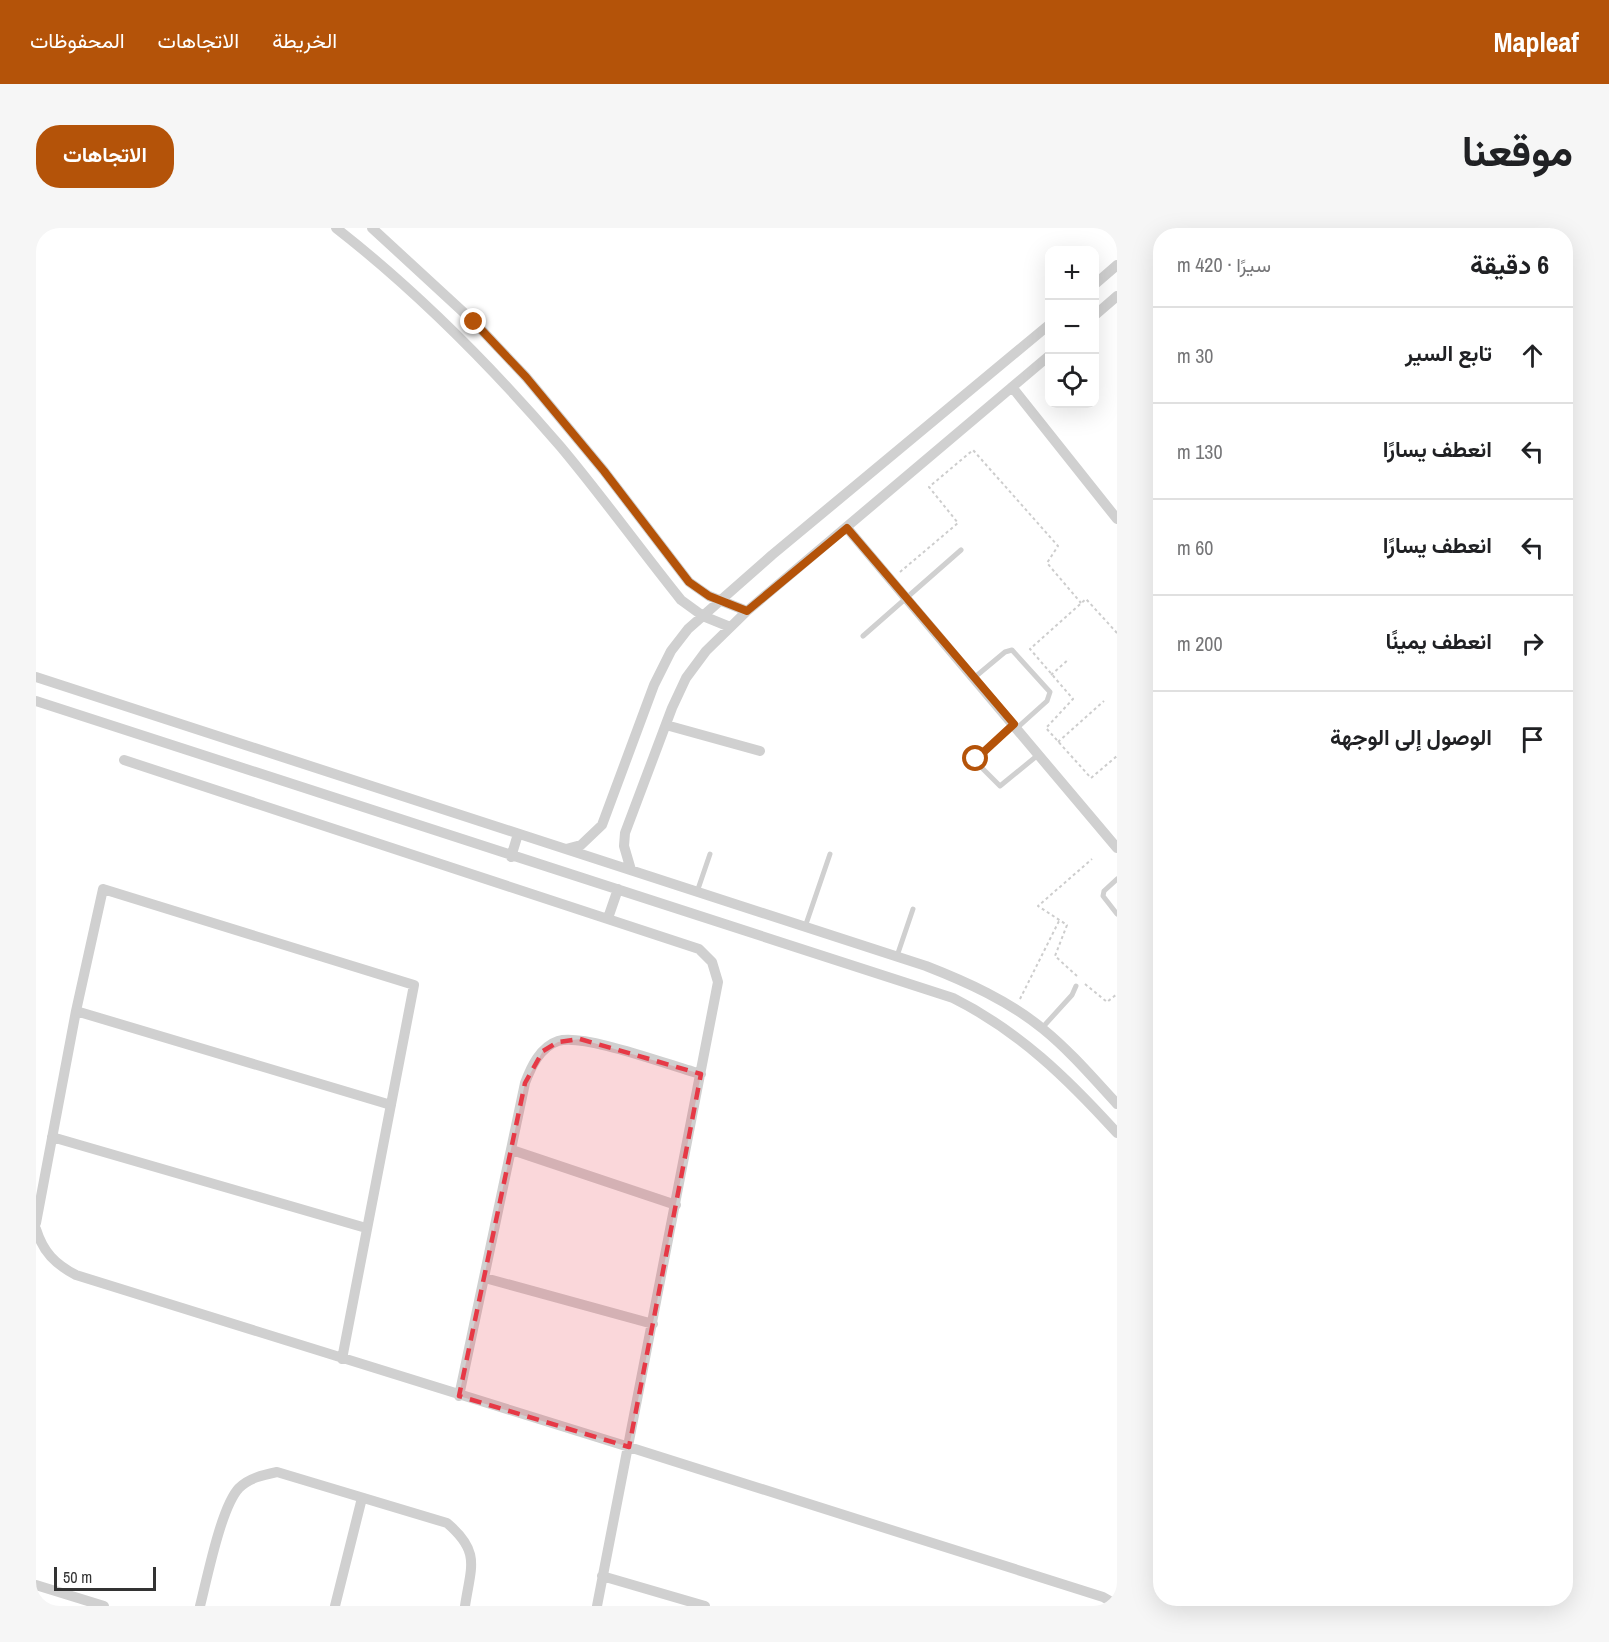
<!DOCTYPE html>
<html lang="ar">
<head>
<meta charset="utf-8">
<style>
  body { margin:0; font-family:"Archivo Narrow",Vazirmatn,sans-serif; background:#f6f6f6; color:#202124; direction:rtl }
  .controls { position:absolute; right:18px; top:18px; display:grid; overflow:hidden; border-radius:12px; box-shadow:0 6px 24px #0002 }
  .controls button { width:54px; height:54px; display:grid; place-items:center; padding:0; border:0; border-bottom:2px solid #e0e0e0; background:#fff; color:#202124; font:30px sans-serif }
  .scale { position:absolute; left:18px; bottom:15px; width:102px; box-sizing:border-box; padding-left:6px; border:3px solid #333; border-top:0; font-size:16px; line-height:21px; white-space:nowrap; color:#333; -webkit-text-stroke:4px #fff; paint-order:stroke }
  .stop { position:absolute; width:18px; height:18px; margin:-14px; border:4px solid #b45309; border-radius:50%; background:#fff }
  .stop.end { background:#b45309; border-color:#fff; box-shadow:0 2px 6px #0008 }
  .list { margin:0; padding:0; list-style:none }
  h2 { display:flex; justify-content:space-between; align-items:center; height:78px; margin:0; padding:0 24px; font-size:26px }
  h2 small { font-size:20px; font-weight:400; color:#757577 }
  .list li { display:grid; grid-template-columns:39px 1fr auto; gap:18px; align-items:center; box-sizing:border-box; height:96px; padding:0 24px; border-top:2px solid #e0e0e0 }
  .list b { display:block; font-size:22px; white-space:nowrap }
  .list em { font-size:20px; font-style:normal; color:#757577 }
  .icon { flex:none; width:33px; height:33px; fill:none; stroke:currentColor; stroke-width:2; stroke-linecap:round; stroke-linejoin:round }
  .map { position:relative; flex:none; width:1081px; height:1378px; overflow:hidden; direction:ltr; border-radius:24px }
  header { display:flex; align-items:center; gap:36px; box-sizing:border-box; height:84px; padding:0 30px; background:#b45309; color:#fff }
  header strong { font-size:28px }
  nav { display:flex; gap:33px; margin-inline-start:auto; font-size:21px }
  .intro { display:flex; align-items:center; justify-content:space-between; box-sizing:border-box; height:144px; padding:0 36px }
  h1 { margin:0; font-size:42px }
  .button { padding:15px 27px; border-radius:24px; background:#b45309; color:#fff; font-size:21px; font-weight:700 }
  main { display:flex; gap:36px; padding:0 36px }
  aside { flex:1; background:#fff; border-radius:24px; box-shadow:0 6px 24px #0002 }
  .map>svg:first-child { display:block }
  .lines { fill:none; stroke-linecap:round; stroke-linejoin:round }
  .path { stroke:#cdcdcd; stroke-width:2; stroke-dasharray:3 3; stroke-linecap:butt }
  .service { stroke:#d0d0d0; stroke-width:5 }
  .minor { stroke:#d0d0d0; stroke-width:10 }
  .route { stroke:#b45309; stroke-width:8 }
  .marked { fill:#e63946; fill-opacity:0.2; stroke:#e63946; stroke-width:4.5; stroke-dasharray:12 8; stroke-linejoin:round }
</style>
</head>
<body>
<header>
<strong>Mapleaf</strong>
<nav><a>الخريطة</a><a>الاتجاهات</a><a>المحفوظات</a></nav>
</header>
<div class="intro"><h1>موقعنا</h1><a class="button">الاتجاهات</a></div>
<main>
<aside>
<h2>6 دقيقة<small>سيرًا · 420 m</small></h2>
<ul class="list">
<li><svg class="icon" aria-label="ahead" viewBox="0 0 24 24"><path d="M12 20V5M6 11l6-6 6 6"/></svg><div><b>تابع السير</b></div><em>30 m</em></li>
<li><svg class="icon" aria-label="left" viewBox="0 0 24 24"><path d="M17 20v-9H6M10 6l-5 5 5 5"/></svg><div><b>انعطف يسارًا</b></div><em>130 m</em></li>
<li><svg class="icon" aria-label="left" viewBox="0 0 24 24"><path d="M17 20v-9H6M10 6l-5 5 5 5"/></svg><div><b>انعطف يسارًا</b></div><em>60 m</em></li>
<li><svg class="icon" aria-label="right" viewBox="0 0 24 24"><path d="M7 20v-9h11M14 6l5 5-5 5"/></svg><div><b>انعطف يمينًا</b></div><em>200 m</em></li>
<li><svg class="icon" aria-label="arrive" viewBox="0 0 24 24"><path d="M6 21V4h12l-3 4 3 4H6"/></svg><div><b>الوصول إلى الوجهة</b></div></li>
</ul>
</aside>
<div class="map">
<svg width="1081" height="1378" viewBox="0 0 1081 1378">
  <rect width="100%" height="100%" fill="#fff"/>
  <g class="lines">
    <path class="path" d="M864,344L922,295L893,259L937,222L1022,318L1011,335L1045,375
      M1081,405L1050,371L994,421L1037,471L1010,500L1055,550L1081,528
      M1015,447L1033,431
      M1022,514L1068,473
      M1041,748L1019,728L1031,697L1002,678L1056,631
      M1049,756L1071,774L1081,766
      M984,771L1023,693"/>
    <path class="service" d="M827,408L925,322
      M939,449L969,424L976,422L1014,464L1011,473L981,500
      M976,497L942,528L940,534L964,558L1002,527
      M1081,651L1068,663L1067,668L1081,686
      M661,664L674,626
      M769,699L794,626
      M861,728L877,681
      M1006,800L1036,767L1040,758"/>
    <path class="minor" d="M300,0C382,64 456,139 524,218C566,268 604,321 645,372L667,388L694,399
      M336,0L438,94L490,149L568,243L653,354L673,368L711,383
      M1058,57L1081,37
      M1058,88L1081,68
      M976,159L1081,291
      M811,300L1081,620
      M0,449L890,738C931,754 973,773 1007,801C1034,823 1057,850 1081,876
      M0,473L917,770C983,803 1032,851 1081,905
      M630,497L724,523
      M88,532L663,721L676,734L682,754L561,1378
      M530,621L545,617L566,597L618,457L635,423L652,401L736,327L1014,96
      M475,629L482,606
      M595,642L588,618L589,605L636,480L650,450L670,423L711,383L1014,127
      M572,690L582,661
      M40,783L355,877
      M16,909L330,1000
      M476,922L640,977
      M0,995L40,783L67,661L378,757L306,1131
      M0,1001C7,1024 19,1036 40,1047L593,1219L1067,1369L1081,1377
      M449,1050L617,1096
      M423,1168L489,855C495,839 504,819 522,813C548,805 635,838 665,846
      M566,1348L669,1378
      M0,1357L68,1378
      M164,1378C171,1351 185,1279 203,1260C213,1250 227,1247 241,1244L411,1295C445,1324 435,1338 429,1378
      M299,1378L326,1270"/>
  </g>
  <g class="lines">
    <path class="route" d="M438,94L490,149L568,243L653,354L673,368L711,383L811,300L978,496L940,531"/>
  </g>
  <path class="marked" d="M544,811L665,846L593,1219L423,1168L489,855L507,823L522,814Z"/>
</svg>
<div class="controls">
<button>+</button>
<button>−</button>
<button><svg class="icon" aria-label="locate" viewBox="0 0 24 24"><circle cx="12" cy="12" r="6"/><path d="M12 2v4M12 18v4M2 12h4M18 12h4"/></svg></button>
</div>
<div class="scale">50 m</div>
<div class="stop" style="left:940px;top:531px"></div>
<div class="stop end" style="left:438px;top:94px"></div>
</div>
</main>
</body>
</html>
